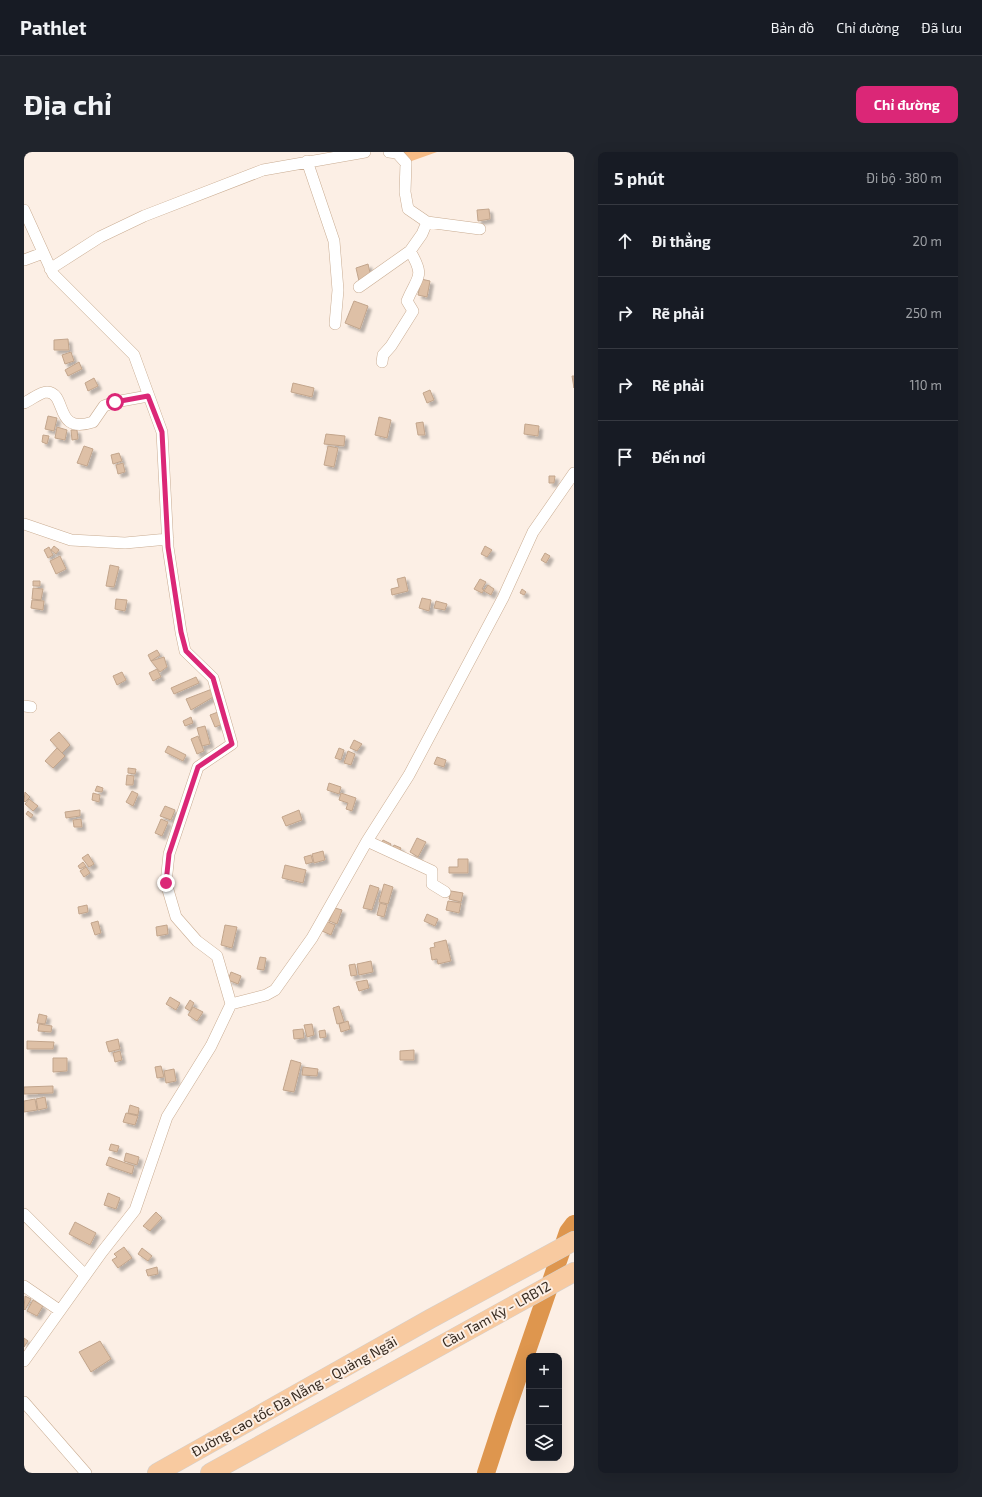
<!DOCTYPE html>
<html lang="vi">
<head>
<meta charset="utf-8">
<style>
  body { margin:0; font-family:"Exo 2",sans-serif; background:#20242c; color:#f1f3f6 }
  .controls { position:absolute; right:12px; bottom:12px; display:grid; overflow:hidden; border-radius:8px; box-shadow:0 4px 16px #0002 }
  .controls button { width:36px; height:36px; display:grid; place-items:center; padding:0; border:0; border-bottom:1px solid #363941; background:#171b24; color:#f1f3f6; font:20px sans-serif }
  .stop { position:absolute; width:12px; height:12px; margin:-9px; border:3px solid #db2777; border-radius:50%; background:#fff }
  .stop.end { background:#db2777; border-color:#fff; box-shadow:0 1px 4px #0008 }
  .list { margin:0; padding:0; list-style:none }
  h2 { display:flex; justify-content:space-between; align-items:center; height:52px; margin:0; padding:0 16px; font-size:17px }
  h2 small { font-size:13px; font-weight:400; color:#9ea1a6 }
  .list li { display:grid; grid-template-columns:26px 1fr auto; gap:12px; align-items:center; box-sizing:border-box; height:72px; padding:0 16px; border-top:1px solid #363941 }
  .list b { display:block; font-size:15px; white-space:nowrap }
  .list em { font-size:13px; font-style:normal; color:#9ea1a6 }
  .icon { flex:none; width:22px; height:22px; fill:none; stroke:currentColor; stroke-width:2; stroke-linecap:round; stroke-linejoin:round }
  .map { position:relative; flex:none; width:550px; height:1321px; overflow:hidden; border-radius:8px }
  header { display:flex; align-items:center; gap:24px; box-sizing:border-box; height:56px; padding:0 20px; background:#171b24; border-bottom:1px solid #363941 }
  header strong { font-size:19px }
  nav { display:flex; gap:22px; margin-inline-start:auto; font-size:14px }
  .intro { display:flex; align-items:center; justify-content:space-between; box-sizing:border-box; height:96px; padding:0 24px }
  h1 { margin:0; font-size:28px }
  .button { padding:10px 18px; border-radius:8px; background:#db2777; color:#fff; font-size:14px; font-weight:700 }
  main { display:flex; gap:24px; padding:0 24px }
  aside { flex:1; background:#171b24; border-radius:8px; box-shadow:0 4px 16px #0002 }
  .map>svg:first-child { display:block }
  .green { fill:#f7bc86 }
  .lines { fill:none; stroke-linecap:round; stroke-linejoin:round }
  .river { stroke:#de964e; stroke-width:18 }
  .building { fill:#dec0a6; stroke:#c2a58c; filter:url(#shadow) }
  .minor-casing { stroke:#c9ac92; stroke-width:12 }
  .motorway-casing { stroke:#d3d0ce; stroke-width:20 }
  .minor { stroke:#fff; stroke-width:11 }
  .motorway { stroke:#f8caa0; stroke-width:19 }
  .route { stroke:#db2777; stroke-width:5 }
  .labels { text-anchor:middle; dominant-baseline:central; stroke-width:4; stroke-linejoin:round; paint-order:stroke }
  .street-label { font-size:14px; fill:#372b21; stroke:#fcefe5 }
</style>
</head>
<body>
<header>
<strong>Pathlet</strong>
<nav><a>Bản đồ</a><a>Chỉ đường</a><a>Đã lưu</a></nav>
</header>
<div class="intro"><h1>Địa chỉ</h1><a class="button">Chỉ đường</a></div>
<main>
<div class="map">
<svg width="550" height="1321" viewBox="0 0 550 1321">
  <defs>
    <filter id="shadow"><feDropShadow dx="3.5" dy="3.5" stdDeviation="1" flood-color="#0004"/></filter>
  </defs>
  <rect width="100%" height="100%" fill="#fcefe5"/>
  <path class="green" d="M378,0H413L382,11Z"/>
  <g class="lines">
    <path class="river" d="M462,1321L480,1266L544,1080L550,1072"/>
  </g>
  <path class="building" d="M465,57L466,67L454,69L453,58Z
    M344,112L347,125L335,129L332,116Z
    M397,127L406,129L403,145L394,143Z
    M330,149L344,154L336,177L321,171Z
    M44,187L45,198H30V188Z
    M47,200L50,209L41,212L38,203Z
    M55,210L58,217L44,224L41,218Z
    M548,224H550V236Z
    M70,226L74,234L64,239L61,231Z
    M269,231L290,236L288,245L267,240Z
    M406,238L410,248L403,251L399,241Z
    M24,264L33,266L30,279L21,277Z
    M355,265L367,268L363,286L351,283Z
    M399,270L401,283H394L392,271Z
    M501,272L515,274L514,284L500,282Z
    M33,275L43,278L41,288L31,286Z
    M47,278H53L54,287L48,288Z
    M302,282L321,284L320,294L300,292Z
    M19,283L25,284L23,292L18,290Z
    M60,294L69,297L63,314L53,311Z
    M304,294L314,296L310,315L300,313Z
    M95,301L98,309L89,312L87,303Z
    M99,311L101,320L94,322L92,313Z
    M525,324H531L530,331H525Z
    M30,394L35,398L32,402L27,398Z
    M461,394L468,398L463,405L457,402Z
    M25,395L29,403L24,406L20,398Z
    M521,401L526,404L522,411L517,408Z
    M36,404L42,417L32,422L26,409Z
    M86,413L95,415L90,435L82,434Z
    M381,425L384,439L368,443L367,437L375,435L373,427Z
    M456,427L462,430L458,437L460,438L458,441L450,437Z
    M9,429H16V434H9Z
    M464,433L470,437L467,443L460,439Z
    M9,436L19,437L17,448L8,447Z
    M498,437L502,440L500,443L496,441Z
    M398,446L407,448L405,459L395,456Z
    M92,447L103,448L101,459L91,457Z
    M8,448L20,449L19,458L7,456Z
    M412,449L423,452L421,458L410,456Z
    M133,498L136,503L127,509L124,503Z
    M140,505L143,515L136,520L127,509Z
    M133,517L137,525L129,529L125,521Z
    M98,520L102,528L93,533L89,524Z
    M172,525L175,531L150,542L147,536Z
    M188,537L191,544L167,558L162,547Z
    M194,560L199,572L191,575L186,563Z
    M167,565L169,571L161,574L159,569Z
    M181,574L186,592L178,594L173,576Z
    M35,580L46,593L38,601L26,588Z
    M174,584L180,599L173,602L167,587Z
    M330,588L338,592L333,599L326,596Z
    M144,594L162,603L159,609L141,600Z
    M33,596L41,604L29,616L21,609Z
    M315,596L320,598L317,608L311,606Z
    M324,599L331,602L327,613L320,611Z
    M413,605L422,608L420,615L410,612Z
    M104,616L112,617L111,622L104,621Z
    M103,623L110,624L109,633H102Z
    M305,631L317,635L315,642L303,638Z
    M73,634L79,636L78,640L71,639Z
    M108,639L114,642L109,654L102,650Z
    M1,640L6,645L1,650L0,649Z
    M69,641L76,643L75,650L68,648Z
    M317,641L332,646L328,659L322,657L324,651L315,648Z
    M5,647L14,654L9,659L1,652Z
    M141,654L151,658L147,668L136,664Z
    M56,658V664L42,666L41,660Z
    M275,658L278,668L262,674L258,665Z
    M4,659L9,663L7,666L2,662Z
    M57,667L58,675H50L49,668Z
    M137,667L144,670L138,684L131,681Z
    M393,686L402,690L394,705L386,700Z
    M359,688L367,692L364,698L356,694Z
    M370,693L377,696L374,703L367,700Z
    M299,699L301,708L290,711L288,702Z
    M64,702L70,712L65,715L58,706Z
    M287,703L289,710L282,712L280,705Z
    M434,707H444V721H425V715H434Z
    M59,710L62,714L56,717L54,714Z
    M261,713L282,718L279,731L258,726Z
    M62,715L66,721L60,725L56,719Z
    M360,732L369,735L364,752L355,750Z
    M346,733L355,736L348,758L339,756Z
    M427,739L439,741L437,750L425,747Z
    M424,749L437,751L435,761L422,758Z
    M356,751L363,753L360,765L353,763Z
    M63,753L64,760L55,762L54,755Z
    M311,756L318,758L313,772L305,769Z
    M403,762L414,767L411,774L400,769Z
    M74,769L77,781L71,783L67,771Z
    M302,769L311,773L307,783L298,779Z
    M143,773L144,782L133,784L132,775Z
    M201,773L213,775L208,796L197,793Z
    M422,788L427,809L414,812L413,807L408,808L406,796L411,795L410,791Z
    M236,805L242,806L240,818L233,817Z
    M347,809L349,820L335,823L333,812Z
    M331,812L333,823L327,824L325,813Z
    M207,820L217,824L214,832L204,828Z
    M343,828L345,836L335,839L332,830Z
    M146,845L156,851L152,858L142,852Z
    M166,848L170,851L166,859L161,856Z
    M315,854L320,870L313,872L309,856Z
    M169,855L179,860L173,869L164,863Z
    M15,862L23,864L21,872L13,871Z
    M324,869L326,877L317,880L315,872Z
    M15,872L28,874L27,880L14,879Z
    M288,872L290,883L283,885L280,873Z
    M279,877L280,886L270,887L269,878Z
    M301,878L302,885L296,886L295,879Z
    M94,887L96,897L85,900L82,890Z
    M3,889L30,890L29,897H3Z
    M390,898V908H376V899Z
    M96,899L98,908L91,910L89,901Z
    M29,906H43V919L29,920Z
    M267,908L277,911L270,940L259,938Z
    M137,914L140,925L133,926L131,915Z
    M279,915L294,917L293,924L278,923Z
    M150,917L152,929L142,931L140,919Z
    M29,934V941L0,942V935Z
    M21,945L23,956L14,958L12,947Z
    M11,947L13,958L0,960V949Z
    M106,953L115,956L114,963L104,961Z
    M102,961L114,964L111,973L99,970Z
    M87,992L95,994L93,1000L85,998Z
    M102,1001L115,1005L113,1013L100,1009Z
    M85,1005L110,1014L108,1022L82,1013Z
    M84,1041L96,1046L92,1057L80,1053Z
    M132,1060L138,1066L126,1079L119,1074Z
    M51,1070L72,1081L66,1093L45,1082Z
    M100,1095L108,1106L94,1116L88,1108L93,1105L90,1102Z
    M118,1096L128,1104L124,1109L114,1102Z
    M133,1115L134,1122L124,1124L122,1118Z
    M1,1144L7,1147L1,1158L0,1157Z
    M9,1148L19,1154L13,1164L3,1159Z
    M0,1186L4,1189L0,1195Z
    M76,1189L87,1207L67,1220L55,1200Z"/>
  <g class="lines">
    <defs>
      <path id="minor" d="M283,9L310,89L314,138L311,172
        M0,58L29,122L110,203L138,280L144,395L157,480L161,499L189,526L208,592L174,615L145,702L142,731L152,765L173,789L193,804L207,852L187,894L143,965L111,1058L78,1100L0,1209
        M403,70L456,77
        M0,108L19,101
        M26,117L76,85L120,64L239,18L341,0
        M335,135L386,99L398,82L403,70L384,57L381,40L382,11L373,1L365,0
        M358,210L359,203L367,194L389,159L383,149C393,124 402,126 386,99
        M0,251C7,248 16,240 23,240C44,241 29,283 69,270L80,254L91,250L124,244
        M0,372L47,388L101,391L144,387
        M0,554L7,555
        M343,689L408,719V732L421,740
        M207,852L242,843L251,838L288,786L343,689L385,623L479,446L509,380L550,321
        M0,1062L61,1123
        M0,1134L35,1158
        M0,1250L62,1321"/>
      <path id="motorway" d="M133,1321L406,1167L550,1089
        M186,1321L550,1120"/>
    </defs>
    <use href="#minor" class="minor-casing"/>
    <use href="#motorway" class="motorway-casing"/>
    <use href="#minor" class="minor"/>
    <use href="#motorway" class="motorway"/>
  </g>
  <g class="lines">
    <path class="route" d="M91,250L124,244L138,280L144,395L157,480L162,499L189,526L208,592L174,615L145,702L142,731"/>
  </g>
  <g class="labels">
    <g class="street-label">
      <text transform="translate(472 1162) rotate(-29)">Cầu Tam Kỳ - LRB12</text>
      <text transform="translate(270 1244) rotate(-29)">Đường cao tốc Đà Nẵng - Quảng Ngãi</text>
    </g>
  </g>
</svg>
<div class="controls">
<button>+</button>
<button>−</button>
<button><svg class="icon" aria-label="layers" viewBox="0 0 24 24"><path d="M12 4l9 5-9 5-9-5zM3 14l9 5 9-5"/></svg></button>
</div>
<div class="stop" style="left:91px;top:250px"></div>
<div class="stop end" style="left:142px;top:731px"></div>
</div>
<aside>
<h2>5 phút<small>Đi bộ · 380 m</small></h2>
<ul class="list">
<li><svg class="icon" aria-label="ahead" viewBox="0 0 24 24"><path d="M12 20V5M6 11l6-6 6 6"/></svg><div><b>Đi thẳng</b></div><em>20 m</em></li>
<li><svg class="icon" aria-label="right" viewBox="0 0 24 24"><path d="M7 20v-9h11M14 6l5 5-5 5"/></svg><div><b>Rẽ phải</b></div><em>250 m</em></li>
<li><svg class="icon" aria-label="right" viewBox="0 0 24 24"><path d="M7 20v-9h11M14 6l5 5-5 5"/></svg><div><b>Rẽ phải</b></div><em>110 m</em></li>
<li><svg class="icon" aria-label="arrive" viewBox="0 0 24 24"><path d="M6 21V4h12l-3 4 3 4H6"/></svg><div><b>Đến nơi</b></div></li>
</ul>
</aside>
</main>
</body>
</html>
